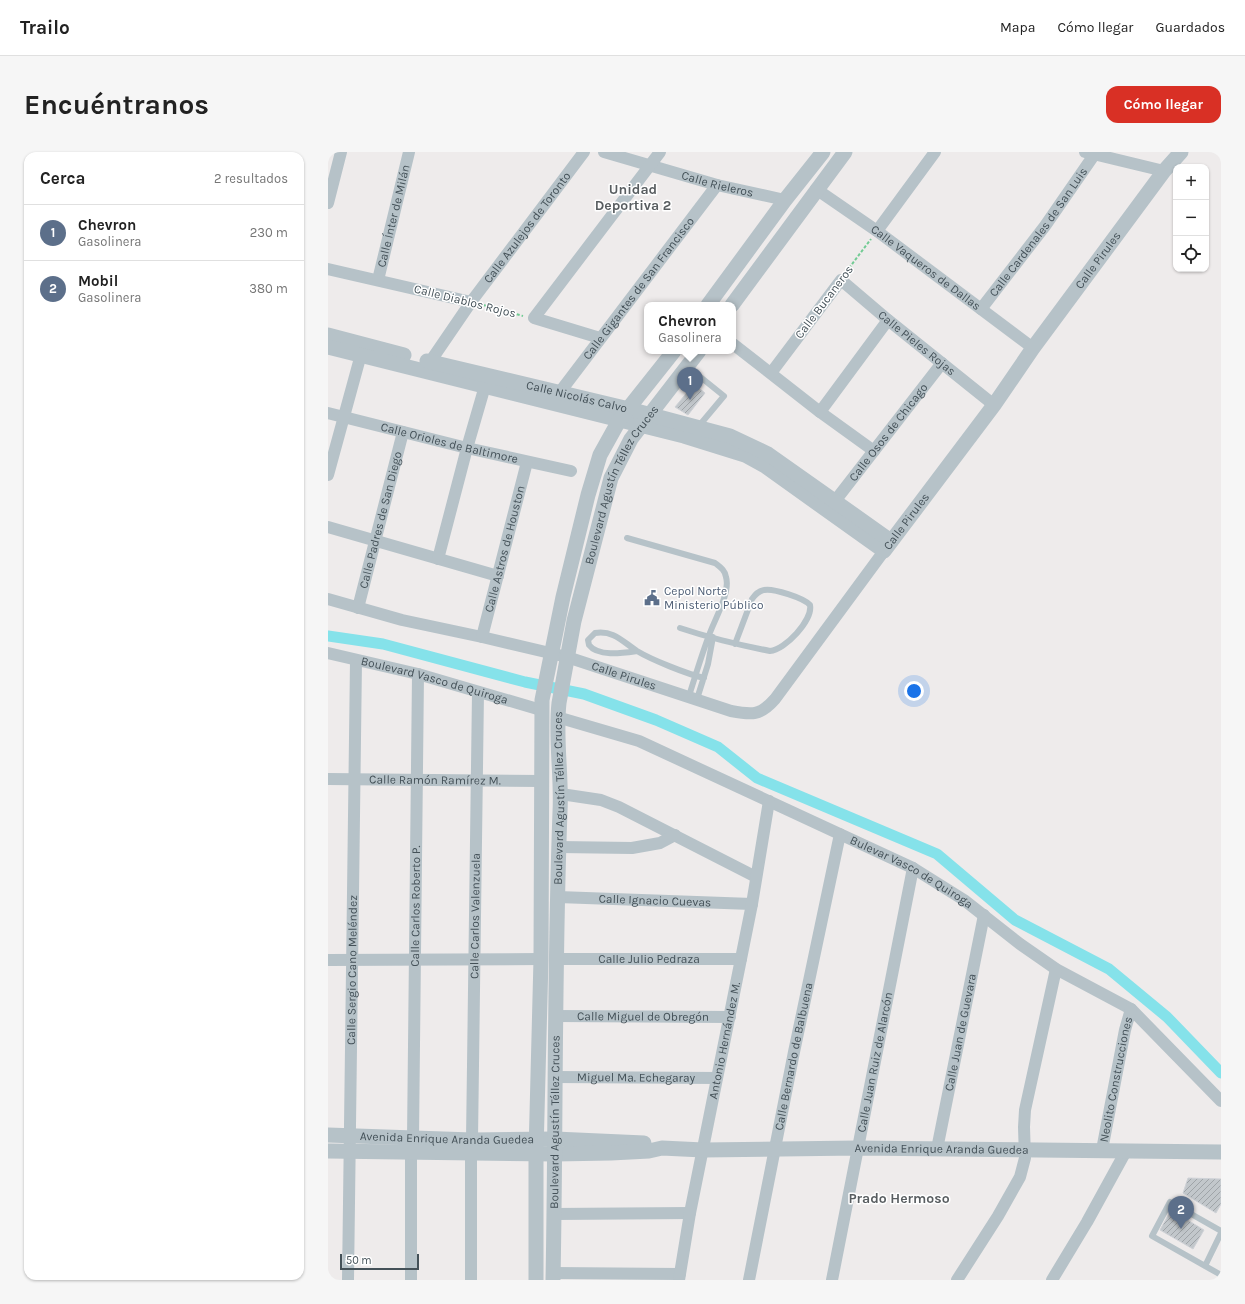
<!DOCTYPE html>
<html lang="es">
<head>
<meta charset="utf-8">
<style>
  body { margin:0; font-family:Karla,sans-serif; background:#f6f6f6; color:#222 }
  .controls { position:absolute; right:12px; top:12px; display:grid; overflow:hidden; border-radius:8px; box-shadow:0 1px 3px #0004 }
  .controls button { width:36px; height:36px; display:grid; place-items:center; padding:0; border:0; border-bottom:1px solid #e0e0e0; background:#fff; color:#222; font:20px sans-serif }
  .scale { position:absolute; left:12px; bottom:10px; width:79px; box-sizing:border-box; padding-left:4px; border:2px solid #445158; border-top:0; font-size:11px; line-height:14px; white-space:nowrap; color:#445158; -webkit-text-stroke:3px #fff; paint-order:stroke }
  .you { position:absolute; left:586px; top:539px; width:14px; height:14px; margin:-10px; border:3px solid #fff; border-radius:50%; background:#1a73e8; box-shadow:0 0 0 6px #1a73e833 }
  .badge { display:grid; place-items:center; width:26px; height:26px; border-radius:50%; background:#d93025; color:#fff; font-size:13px; font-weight:700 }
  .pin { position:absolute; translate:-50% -33px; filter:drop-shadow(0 1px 2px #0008) }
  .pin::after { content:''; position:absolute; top:21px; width:14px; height:12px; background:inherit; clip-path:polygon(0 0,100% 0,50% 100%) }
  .popup { position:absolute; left:316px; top:150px; width:92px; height:52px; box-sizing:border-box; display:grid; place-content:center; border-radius:8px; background:#fff; filter:drop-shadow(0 1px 3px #0005); font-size:13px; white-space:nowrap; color:#767676 }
  .popup b { font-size:15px; color:#222 }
  .popup::after { content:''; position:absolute; left:50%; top:100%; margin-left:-8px; border:8px solid transparent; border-top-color:#fff }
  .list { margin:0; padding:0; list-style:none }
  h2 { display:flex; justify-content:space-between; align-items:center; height:52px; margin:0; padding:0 16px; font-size:17px }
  h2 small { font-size:13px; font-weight:400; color:#767676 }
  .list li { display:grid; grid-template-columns:26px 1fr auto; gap:12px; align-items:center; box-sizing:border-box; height:56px; padding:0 16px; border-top:1px solid #e0e0e0 }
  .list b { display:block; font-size:15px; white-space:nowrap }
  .list p { margin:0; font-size:13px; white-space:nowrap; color:#767676 }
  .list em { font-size:13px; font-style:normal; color:#767676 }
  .icon { flex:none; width:22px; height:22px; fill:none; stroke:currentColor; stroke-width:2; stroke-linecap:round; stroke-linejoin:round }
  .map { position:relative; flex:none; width:893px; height:1128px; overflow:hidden; border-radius:12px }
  header { display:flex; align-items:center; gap:24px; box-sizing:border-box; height:56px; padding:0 20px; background:#fff; border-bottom:1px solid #e0e0e0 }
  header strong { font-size:19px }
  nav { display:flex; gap:22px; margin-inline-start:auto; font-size:14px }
  .intro { display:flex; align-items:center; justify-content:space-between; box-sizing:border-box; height:96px; padding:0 24px }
  h1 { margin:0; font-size:28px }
  .button { padding:10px 18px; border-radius:12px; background:#d93025; color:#fff; font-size:14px; font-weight:700 }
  main { display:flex; gap:24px; padding:0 24px }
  aside { flex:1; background:#fff; border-radius:12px; box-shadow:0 1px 3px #0004 }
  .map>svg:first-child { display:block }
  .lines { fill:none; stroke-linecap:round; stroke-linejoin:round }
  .canal { stroke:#85e2ea; stroke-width:11 }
  .building { fill:url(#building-hatch); stroke:#cfd2d7 }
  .path { stroke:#71cb93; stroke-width:2; stroke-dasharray:3 2; stroke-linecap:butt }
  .service { stroke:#b6c2c8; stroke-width:6 }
  .minor { stroke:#b6c2c8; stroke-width:12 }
  .tertiary { stroke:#b6c2c8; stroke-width:15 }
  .labels { text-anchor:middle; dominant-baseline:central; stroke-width:3; stroke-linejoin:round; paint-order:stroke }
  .street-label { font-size:12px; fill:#445158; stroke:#fff }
  .service-label { font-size:12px; fill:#4e5e75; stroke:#fff; text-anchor:start }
  .quarter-label { font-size:14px; font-weight:bold; fill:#585d60; stroke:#fff }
</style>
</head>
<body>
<header>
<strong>Trailo</strong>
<nav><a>Mapa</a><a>Cómo llegar</a><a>Guardados</a></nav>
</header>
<div class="intro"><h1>Encuéntranos</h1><a class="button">Cómo llegar</a></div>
<main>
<aside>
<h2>Cerca<small>2 resultados</small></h2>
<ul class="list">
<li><span class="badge" style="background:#5c6f8a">1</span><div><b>Chevron</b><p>Gasolinera</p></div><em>230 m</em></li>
<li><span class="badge" style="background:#5c6f8a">2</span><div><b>Mobil</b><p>Gasolinera</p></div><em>380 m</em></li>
</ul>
</aside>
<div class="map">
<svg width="893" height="1128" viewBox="0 0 893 1128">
  <defs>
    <pattern id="building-hatch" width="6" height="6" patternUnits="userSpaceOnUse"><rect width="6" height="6" fill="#c2c7cb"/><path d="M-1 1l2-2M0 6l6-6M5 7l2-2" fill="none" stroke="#9fa4a8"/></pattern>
  </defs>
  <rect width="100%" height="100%" fill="#eeebeb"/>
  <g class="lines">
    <path class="canal" d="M0,484L55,492L197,530L256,542L328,568L390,595L429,626L609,702L687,768L781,817L839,865L893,921"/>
  </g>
  <path class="building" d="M366,232L377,241L360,263L347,255Z
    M860,1026L893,1027V1052L888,1061L855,1041Z
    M843,1058L876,1078L865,1097L832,1078Z"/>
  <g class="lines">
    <path class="path" d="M518,120L543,87
      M155,153L195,164"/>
    <path class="service" d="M360,215L396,244L370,275
      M299,386L387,411C392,415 397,418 398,425C403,441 385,470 380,486C373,505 367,525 361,544
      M352,476C382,486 411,493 442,499C457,498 485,468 482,453C476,446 445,436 436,438C430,439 427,443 424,447L407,492
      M309,499C295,501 270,505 261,493L260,488L267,481C286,478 295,490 309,499C324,508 359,522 376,526
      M369,547L380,512L385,485
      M893,1079L842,1050L824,1084L893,1123
      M877,1114L893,1081"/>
    <g class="minor">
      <path id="s1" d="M276,0L389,33L457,48"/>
      <path d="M757,0L836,19"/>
      <path id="s2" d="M488,37L549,79L705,196"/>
      <path d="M0,51L13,0"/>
      <path d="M549,79L607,0"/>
      <path d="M0,117L143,150"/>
      <path id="s3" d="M50,128L81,0"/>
      <path id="s4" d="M653,157L717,74L766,3"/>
      <path d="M272,186L206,166L332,0"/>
      <path d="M405,192L492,260L546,299"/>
      <path id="s5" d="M102,210L143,150L256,0"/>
      <path id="s6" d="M443,221L513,128L560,168L666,253"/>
      <path id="s7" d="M232,240L389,33"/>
      <path d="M492,260L560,168"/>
      <path id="s8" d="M0,261L139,296L243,319"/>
      <path d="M0,323L35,195"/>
      <path id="s9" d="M507,349L614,211"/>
      <path d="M0,375L170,424"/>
      <path d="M110,407L139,296L159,227"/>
      <path id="s10" d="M0,447L74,468L154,485L239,505L403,559C424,563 432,564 447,547L556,399"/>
      <path id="s11" d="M30,456L75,280"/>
      <path id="s12" d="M154,485L199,310"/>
      <path id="s13" d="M0,501L90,522L213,558"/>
      <path id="s14" d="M229,565L311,589L585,716L636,748L692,792L728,817L803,857L893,949"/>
      <path id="s15" d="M0,627L214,629"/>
      <path d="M233,642L273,648L291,655L428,725"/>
      <path d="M231,695L304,696L332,691L347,683"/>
      <path id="s16" d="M230,745L424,752"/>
      <path id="s17" d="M229,807H413"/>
      <path d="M0,808L213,807"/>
      <path id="s18" d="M228,864L402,865"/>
      <path id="s19" d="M227,925L389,926"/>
      <path id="s20" d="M85,986L90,522"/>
      <path id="s21" d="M144,988L150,540"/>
      <path id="s22" d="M609,997L656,763"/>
      <path id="s23" d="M774,998L797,878L803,857"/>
      <path d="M226,1062L362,1061"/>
      <path d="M225,1121L352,1122"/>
      <path id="s24" d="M20,1128L28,509"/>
      <path d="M83,1128V1001"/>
      <path d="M143,1128V1002"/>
      <path id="s25" d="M351,1128L362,1061L424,752L441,649"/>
      <path id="s26" d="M421,1128L466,900L512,682"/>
      <path id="s27" d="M504,1128L585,716"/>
      <path d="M629,1128L670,1064L692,1025L697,1006L696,975L697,958L728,817"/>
      <path d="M724,1128L759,1070L798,999"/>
    </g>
    <g class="tertiary">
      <path d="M380,153L457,48L495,0"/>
      <path d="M404,153L517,0"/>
      <path d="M0,183L76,203"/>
      <path id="s28" d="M0,195L356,284L417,303L437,314L556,399L666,253L705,196L836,19L853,0"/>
      <path id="s29" d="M99,209L301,257L402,284L440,302L563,389"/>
      <path id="s30" d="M0,983L144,988L227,987L316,991"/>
      <path id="s31" d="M0,999L227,1002L283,1001L321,999L334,996L375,998L530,996L893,1000"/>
      <path d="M208,1128V1001L213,807L214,548L235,445L260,343L272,303L292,267L346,199"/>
      <path id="s32" d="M225,1128C228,972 226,816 232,660C234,624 227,587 231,551L246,469L283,326L303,287L371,199"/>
    </g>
  </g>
  <defs>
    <symbol id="civic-bare" viewBox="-9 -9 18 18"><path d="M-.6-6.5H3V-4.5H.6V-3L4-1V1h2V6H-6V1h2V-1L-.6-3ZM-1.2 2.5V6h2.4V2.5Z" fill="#5c6f8a" stroke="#fff" stroke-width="2.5" paint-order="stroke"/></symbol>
  </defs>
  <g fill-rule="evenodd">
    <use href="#civic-bare" x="313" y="435" width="22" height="22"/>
  </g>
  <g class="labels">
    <g class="street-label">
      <text stroke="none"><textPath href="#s1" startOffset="118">Calle Rieleros</textPath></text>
      <text stroke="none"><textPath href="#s3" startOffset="66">Calle Ínter de Milán</textPath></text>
      <text stroke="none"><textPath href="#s5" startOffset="166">Calle Azulejos de Toronto</textPath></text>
      <text stroke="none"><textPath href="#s4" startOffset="96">Calle Cardenales de San Luis</textPath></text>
      <text stroke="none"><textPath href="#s28" startOffset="961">Calle Pirules</textPath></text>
      <text stroke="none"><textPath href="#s2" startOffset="135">Calle Vaqueros de Dallas</textPath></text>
      <text stroke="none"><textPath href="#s7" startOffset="130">Calle Gigantes de San Francisco</textPath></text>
      <text transform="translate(137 149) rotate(14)">Calle Diablos Rojos</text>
      <text transform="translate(496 150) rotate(-53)">Calle Bucaneros</text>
      <text stroke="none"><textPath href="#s6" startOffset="215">Calle Pieles Rojas</textPath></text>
      <text stroke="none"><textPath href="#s29" startOffset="154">Calle Nicolás Calvo</textPath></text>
      <text stroke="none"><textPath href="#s9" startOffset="87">Calle Osos de Chicago</textPath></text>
      <text stroke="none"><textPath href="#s8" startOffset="125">Calle Orioles de Baltimore</textPath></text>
      <text stroke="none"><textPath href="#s32" startOffset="806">Boulevard Agustín Téllez Cruces</textPath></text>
      <text stroke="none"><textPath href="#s11" startOffset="91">Calle Padres de San Diego</textPath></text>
      <text stroke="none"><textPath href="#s28" startOffset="637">Calle Pirules</textPath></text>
      <text stroke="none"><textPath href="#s12" startOffset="91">Calle Astros de Houston</textPath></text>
      <text stroke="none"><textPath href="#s10" startOffset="306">Calle Pirules</textPath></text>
      <text stroke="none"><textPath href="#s13" startOffset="110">Boulevard Vasco de Quiroga</textPath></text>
      <text stroke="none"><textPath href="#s15" startOffset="107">Calle Ramón Ramírez M.</textPath></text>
      <text stroke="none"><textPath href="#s32" startOffset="482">Boulevard Agustín Téllez Cruces</textPath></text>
      <text stroke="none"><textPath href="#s14" startOffset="388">Bulevar Vasco de Quiroga</textPath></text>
      <text stroke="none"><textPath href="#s16" startOffset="97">Calle Ignacio Cuevas</textPath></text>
      <text stroke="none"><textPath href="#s20" startOffset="232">Calle Carlos Roberto P.</textPath></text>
      <text stroke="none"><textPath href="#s21" startOffset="224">Calle Carlos Valenzuela</textPath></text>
      <text stroke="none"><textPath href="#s17" startOffset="92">Calle Julio Pedraza</textPath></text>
      <text stroke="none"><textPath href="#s24" startOffset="310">Calle Sergio Cano Meléndez</textPath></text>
      <text stroke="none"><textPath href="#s18" startOffset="87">Calle Miguel de Obregón</textPath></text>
      <text stroke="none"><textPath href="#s22" startOffset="119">Calle Juan de Guevara</textPath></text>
      <text stroke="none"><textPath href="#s25" startOffset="244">Antonio Hernández M.</textPath></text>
      <text stroke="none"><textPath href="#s26" startOffset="228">Calle Bernardo de Balbuena</textPath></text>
      <text stroke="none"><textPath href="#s27" startOffset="222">Calle Juan Ruiz de Alarcón</textPath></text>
      <text stroke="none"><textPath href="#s19" startOffset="81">Miguel Ma. Echegaray</textPath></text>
      <text stroke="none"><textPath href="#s23" startOffset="72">Neolito Construcciones</textPath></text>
      <text stroke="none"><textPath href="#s32" startOffset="158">Boulevard Agustín Téllez Cruces</textPath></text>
      <text stroke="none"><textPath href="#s30" startOffset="119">Avenida Enrique Aranda Guedea</textPath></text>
      <text stroke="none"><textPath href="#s31" startOffset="614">Avenida Enrique Aranda Guedea</textPath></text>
    </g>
    <g class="service-label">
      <text x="336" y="439">Cepol Norte<tspan x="336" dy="14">Ministerio Público</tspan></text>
    </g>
    <g class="quarter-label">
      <text x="305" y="37">Unidad<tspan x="305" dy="16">Deportiva 2</tspan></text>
      <text x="571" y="1046">Prado Hermoso</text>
    </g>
  </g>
</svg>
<div class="controls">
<button>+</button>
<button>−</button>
<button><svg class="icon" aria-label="locate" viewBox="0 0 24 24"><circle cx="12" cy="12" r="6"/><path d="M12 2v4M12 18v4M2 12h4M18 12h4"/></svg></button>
</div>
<div class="scale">50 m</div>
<div class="you"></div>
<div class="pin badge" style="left:362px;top:248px;background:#5c6f8a">1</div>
<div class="popup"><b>Chevron</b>Gasolinera</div>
<div class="pin badge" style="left:853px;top:1077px;background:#5c6f8a">2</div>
</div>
</main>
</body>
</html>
